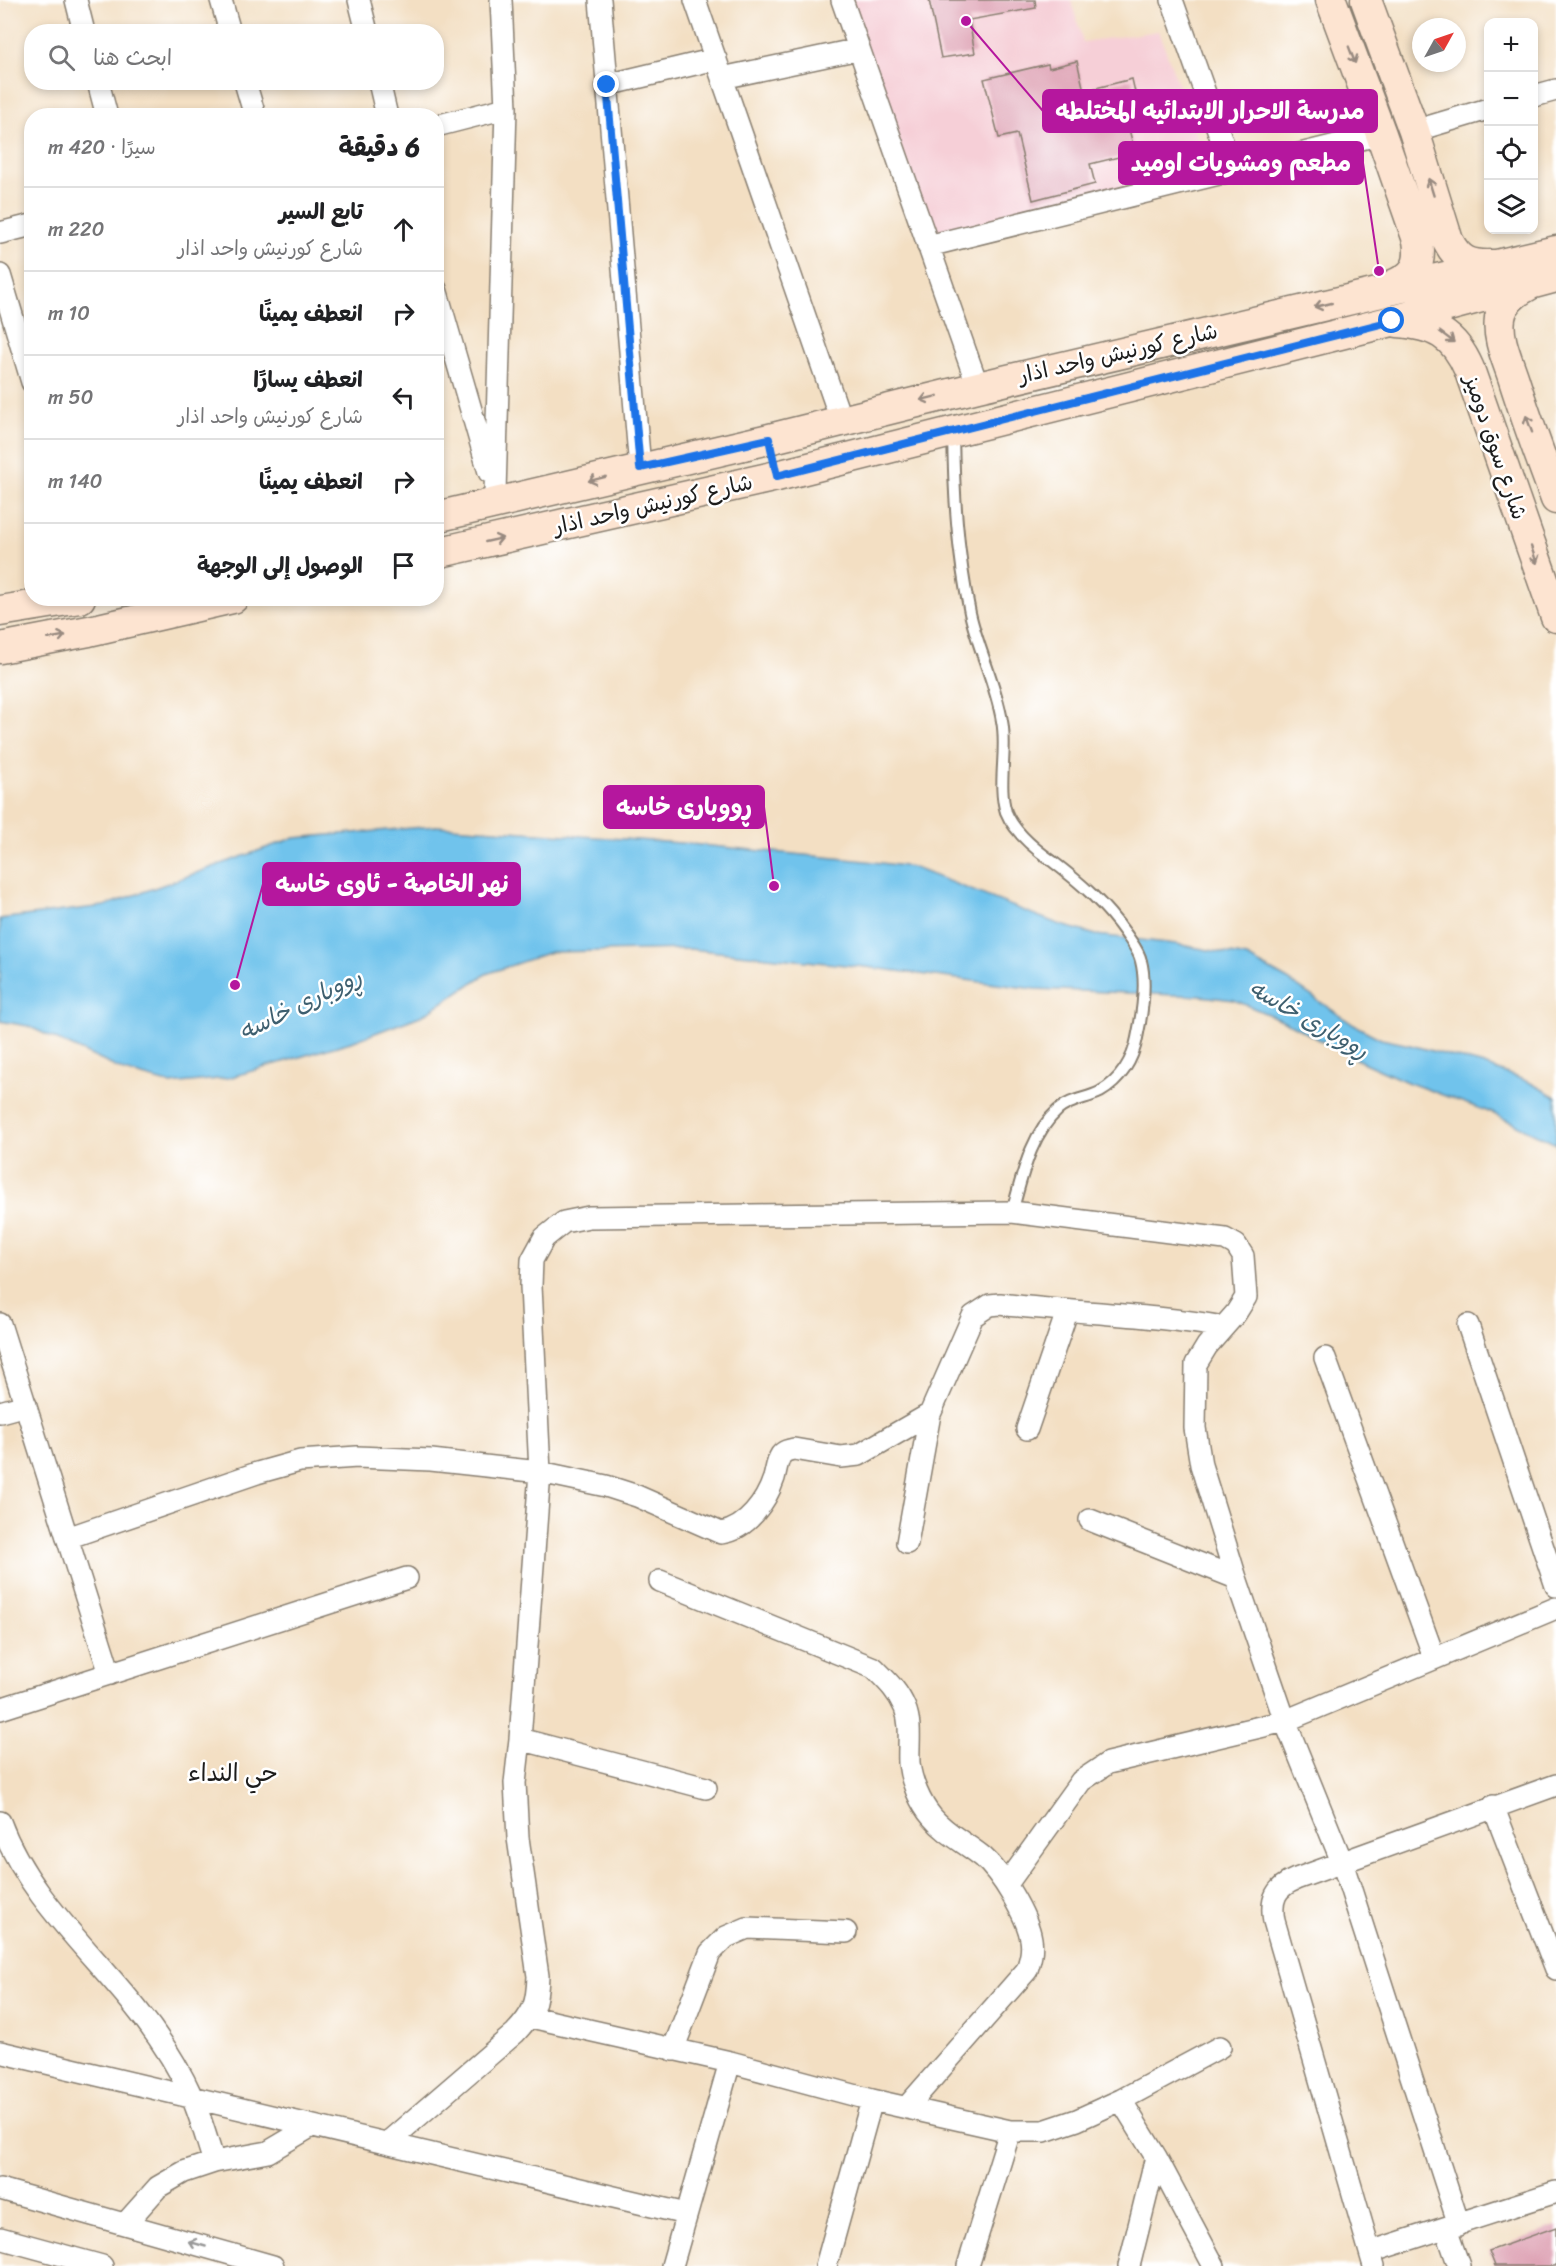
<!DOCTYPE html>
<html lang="ar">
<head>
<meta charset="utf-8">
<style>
  body { margin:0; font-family:Sriracha,"Playpen Sans Arabic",sans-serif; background:#f6f6f6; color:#202124; direction:rtl }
  .controls { position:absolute; right:18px; top:18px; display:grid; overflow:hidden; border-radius:12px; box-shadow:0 3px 9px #0003 }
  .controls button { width:54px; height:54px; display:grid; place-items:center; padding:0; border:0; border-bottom:2px solid #e0e0e0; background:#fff; color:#202124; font:30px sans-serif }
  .compass { position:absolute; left:1412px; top:18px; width:54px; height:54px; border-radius:50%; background:#fff; box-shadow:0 3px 9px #0003; rotate:50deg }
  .stop { position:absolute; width:18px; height:18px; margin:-14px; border:4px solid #1a73e8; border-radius:50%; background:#fff }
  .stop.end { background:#1a73e8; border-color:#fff; box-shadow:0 2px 6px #0008 }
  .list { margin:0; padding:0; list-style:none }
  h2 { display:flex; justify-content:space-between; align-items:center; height:78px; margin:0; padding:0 24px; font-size:26px }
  h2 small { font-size:20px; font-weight:400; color:#757577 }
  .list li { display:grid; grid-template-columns:39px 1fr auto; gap:18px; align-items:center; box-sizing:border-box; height:84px; padding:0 24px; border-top:2px solid #e0e0e0 }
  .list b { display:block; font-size:22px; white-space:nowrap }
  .list p { margin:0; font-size:20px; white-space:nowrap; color:#757577 }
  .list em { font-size:20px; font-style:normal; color:#757577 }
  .icon { flex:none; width:33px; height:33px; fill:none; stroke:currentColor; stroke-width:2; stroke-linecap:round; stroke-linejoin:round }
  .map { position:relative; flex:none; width:1556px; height:2266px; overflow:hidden; direction:ltr }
  .search { position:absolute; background:#fff; box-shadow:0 3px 9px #0003; left:24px; top:24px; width:420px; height:66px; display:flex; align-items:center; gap:15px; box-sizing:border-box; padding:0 21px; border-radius:24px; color:#757577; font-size:22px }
  .panel { position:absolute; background:#fff; box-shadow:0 3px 9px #0003; left:24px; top:108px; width:420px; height:498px; border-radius:24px; direction:rtl }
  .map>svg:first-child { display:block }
  .built { fill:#f6cfd7 }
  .water { fill:#70c3ec; stroke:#467084; stroke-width:1.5 }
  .building { fill:#dfa4b6 }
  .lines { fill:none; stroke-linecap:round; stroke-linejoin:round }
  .service-casing { stroke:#887e70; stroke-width:14 }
  .minor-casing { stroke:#887e70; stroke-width:24 }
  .secondary-casing { stroke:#887e70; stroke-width:33 }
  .service { stroke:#fff; stroke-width:10 }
  .minor { stroke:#fff; stroke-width:21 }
  .secondary { stroke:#fde4d1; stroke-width:30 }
  .oneway { stroke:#988a80 }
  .oneway2 { stroke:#999 }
  .route { stroke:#1a73e8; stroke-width:8 }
  .labels { text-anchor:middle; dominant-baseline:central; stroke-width:5; stroke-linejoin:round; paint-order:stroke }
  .street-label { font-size:22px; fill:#1c1c1c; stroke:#fff }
  .water-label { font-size:24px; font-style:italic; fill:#3e5f6f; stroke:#fff }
  .neighbourhood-label { font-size:24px; fill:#1c1c1c; stroke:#fff }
  .leader { fill:none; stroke:#b5179e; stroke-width:2 }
  .callout-dot { fill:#b5179e; stroke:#fff; stroke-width:2 }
  .callout { fill:#b5179e; stroke:#b5179e; stroke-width:2 }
  .callout-label { font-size:24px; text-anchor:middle; font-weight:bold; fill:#fff }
</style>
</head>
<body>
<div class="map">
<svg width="1556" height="2266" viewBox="0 0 1556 2266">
  <rect width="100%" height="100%" fill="#fff"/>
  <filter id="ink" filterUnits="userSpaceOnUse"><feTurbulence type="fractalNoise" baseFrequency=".0167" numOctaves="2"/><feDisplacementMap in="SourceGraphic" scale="12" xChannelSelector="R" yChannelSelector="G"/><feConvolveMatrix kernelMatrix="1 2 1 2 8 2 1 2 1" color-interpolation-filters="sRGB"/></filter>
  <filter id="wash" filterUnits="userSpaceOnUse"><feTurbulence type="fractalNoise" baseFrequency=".008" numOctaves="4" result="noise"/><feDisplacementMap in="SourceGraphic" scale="24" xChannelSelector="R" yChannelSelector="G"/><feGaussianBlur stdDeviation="1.35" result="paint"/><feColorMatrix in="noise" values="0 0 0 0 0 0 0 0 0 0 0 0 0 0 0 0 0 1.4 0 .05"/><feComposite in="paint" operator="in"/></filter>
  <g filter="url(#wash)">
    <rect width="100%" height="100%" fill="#f3dfc3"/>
    <path class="built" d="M848,0H1071L1083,42L1159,31L1207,166L932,237Z"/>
    <path class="water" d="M436,826L680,843L866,861L912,867L1058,924L1096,935L1176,944L1247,957L1288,980L1354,1025L1381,1039L1410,1045L1484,1065L1529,1082L1556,1097V1144L1492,1113L1407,1082L1362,1062L1282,1020L1234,1000L1200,996L1035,989L866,967L689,949L551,952L486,974L423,1015L354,1041L228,1078L171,1084L124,1071L28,1026L0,1021V919L104,906L294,838Z"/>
    <g id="blocks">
      <path class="building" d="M929,0H1035L1036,8L969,20L975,53L941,58Z
        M1077,61L1084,91L1132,79L1137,101L1123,105L1135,153L1090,164L1095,184L1033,200L1017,134L999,138L984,79L1048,64L1049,68Z
        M1556,2227V2266H1495L1489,2251Z"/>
    </g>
  </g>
  <g filter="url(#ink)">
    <use href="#blocks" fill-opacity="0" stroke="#887e70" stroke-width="1.5"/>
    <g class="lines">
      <defs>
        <path id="service" d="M953,432C954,495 957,551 970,613C978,649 996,684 1002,721C1008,750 997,784 1006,812C1014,832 1035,849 1052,861C1081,883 1105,904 1126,934C1132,943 1139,951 1141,961C1147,984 1142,1015 1137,1038C1133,1060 1120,1081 1100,1092C1086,1099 1071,1099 1058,1110C1030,1135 1022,1177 1012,1212"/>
        <path id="minor" d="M76,0L84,32
          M221,0L230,32
          M359,0L367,32
          M600,0L640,468
          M695,0L841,420
          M842,0L978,387
          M1172,0L1233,172
          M722,78L859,49
          M98,82L107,116
          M245,82L255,116
          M379,82L387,116
          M607,85L716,59
          M1534,96L1556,90
          M436,126L506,108
          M1414,131L1488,109
          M0,233L32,225
          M928,246L1381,134
          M0,275L32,382
          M436,289L489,472
          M497,502L495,492L506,108L501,0
          M0,1324L110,1674
          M1468,1325L1556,1586
          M1325,1358L1434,1657
          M0,1412L26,1405
          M1027,1429L1067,1312
          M1090,1520L1236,1578
          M67,1538L257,1473L300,1461L357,1457L431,1460L540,1472L606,1486L637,1496L721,1533C747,1529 766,1502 774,1478C776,1471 777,1461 781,1455C784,1451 789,1450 794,1449L841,1457L859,1455L930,1414
          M907,1543L930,1414L973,1316L990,1305L1000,1304C1074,1313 1150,1314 1223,1327
          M660,1581L874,1668C887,1681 898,1691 905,1708C912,1725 908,1745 909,1763C911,1781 920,1803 932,1817C946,1834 966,1843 983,1857C1001,1873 1027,1915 1031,1939C1033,1951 1030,1960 1027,1970L906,2108
          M0,1709L407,1578
          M520,1739L706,1788
          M1493,1806L1556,1969
          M0,1822C27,1895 89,1949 136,2008C158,2035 178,2066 192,2097C201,2118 207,2141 214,2162
          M1007,1884L1081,1781L1108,1763L1285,1721L1556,1608
          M531,2017L730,2062L872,2100L1010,2131H1044L1077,2120L1121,2100L1220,2047
          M673,2050L710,1953L726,1937L747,1928L846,1932
          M0,2052L686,2214
          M1121,2100L1156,2157L1214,2266
          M387,2143L515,2033C534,2013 537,2004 538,1976L518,1838L515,1783L520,1739L540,1472L531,1286L532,1260L544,1238L564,1222L589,1217L1012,1212L1225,1239L1236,1245L1243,1256L1246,1297L1236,1313L1207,1346L1196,1364L1195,1428L1201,1465L1236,1578L1285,1721L1342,1862L1459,2225
          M0,2189L273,2266
          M125,2224L158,2187L184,2172L214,2162L268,2152L312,2126
          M1446,2229L1459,2266
          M0,2238L102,2266
          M1370,2252L1556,2192
          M672,2266L730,2062
          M826,2266L872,2100
          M968,2266L1010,2131
          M1129,2266L1156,2157
          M1374,2266L1274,1921C1270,1899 1276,1887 1296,1879L1556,1785"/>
        <path id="secondary" d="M1331,0L1381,134L1418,240C1422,266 1415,276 1391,286
          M1366,0L1414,131L1448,241C1459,262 1470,266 1493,265
          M1529,285C1515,292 1502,302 1500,318C1497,338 1507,359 1513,377C1526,418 1541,459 1556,499
          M1398,322C1435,325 1454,334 1469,369L1556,617
          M436,517L769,439L978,387L1556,251
          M436,553L777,476L1392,321L1556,277
          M0,611L80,598
          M0,648L89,631L233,598"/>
      </defs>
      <use href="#service" class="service-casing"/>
      <use href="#minor" class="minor-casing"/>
      <use href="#secondary" class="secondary-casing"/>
      <use href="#service" class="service"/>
      <use href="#minor" class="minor"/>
      <use href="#secondary" class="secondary"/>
    </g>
    <defs><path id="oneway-shaft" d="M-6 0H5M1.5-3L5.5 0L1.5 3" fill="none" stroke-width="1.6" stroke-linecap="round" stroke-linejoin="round" transform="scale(1.5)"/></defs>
    <g class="oneway">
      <use href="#oneway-shaft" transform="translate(1352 55) rotate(69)"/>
      <use href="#oneway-shaft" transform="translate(1431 187) rotate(-107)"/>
      <use href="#oneway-shaft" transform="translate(1323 305) rotate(167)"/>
      <use href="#oneway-shaft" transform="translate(1447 337) rotate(37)"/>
      <use href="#oneway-shaft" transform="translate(929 398) rotate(166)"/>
      <use href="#oneway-shaft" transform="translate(1529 424) rotate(-110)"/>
      <use href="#oneway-shaft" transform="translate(597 479) rotate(166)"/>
      <use href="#oneway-shaft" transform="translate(494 540) rotate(-13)"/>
      <use href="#oneway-shaft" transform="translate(1534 555) rotate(71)"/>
      <use href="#oneway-shaft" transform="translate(57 637) rotate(-11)"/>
    </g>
    <use class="oneway2" href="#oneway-shaft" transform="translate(197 2244) rotate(-164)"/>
  </g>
  <g class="lines" filter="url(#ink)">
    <path class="route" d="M607,85L640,468L769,439L777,476L1392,321"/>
  </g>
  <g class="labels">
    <g class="street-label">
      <text transform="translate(1118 353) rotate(-13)">شارع كورنيش واحد اذار</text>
      <text transform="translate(1496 447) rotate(71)">شارع سوق دوميز</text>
      <text transform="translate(653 504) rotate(-13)">شارع كورنيش واحد اذار</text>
    </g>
    <g class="water-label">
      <text transform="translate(300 1004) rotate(-26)">ڕووباری خاسە</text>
      <text transform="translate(1309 1019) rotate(30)">ڕووباری خاسە</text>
    </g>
    <g class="neighbourhood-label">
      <text x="233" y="1773">حي النداء</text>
    </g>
  </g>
  <path class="leader" d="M966 21L1043 111M1379 271L1363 163M774 886L764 807M235 985L263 884"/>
  <g class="callout-dot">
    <circle cx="966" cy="21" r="6"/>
    <circle cx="1379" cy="271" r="6"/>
    <circle cx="774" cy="886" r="6"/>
    <circle cx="235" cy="985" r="6"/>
  </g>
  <g class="callout">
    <rect x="1043" y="90" width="334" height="42" rx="6"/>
    <rect x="1119" y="142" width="244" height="42" rx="6"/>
    <rect x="604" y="786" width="160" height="42" rx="6"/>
    <rect x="263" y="863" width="257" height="42" rx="6"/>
  </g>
  <g class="callout-label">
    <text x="1210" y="119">مدرسة الاحرار الابتدائيه المختلطه</text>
    <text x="1241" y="171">مطعم ومشويات اوميد</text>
    <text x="684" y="815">ڕووباری خاسە</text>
    <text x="392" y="892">نهر الخاصة - ئاوی خاسە</text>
  </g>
</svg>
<div class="controls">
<button>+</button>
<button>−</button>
<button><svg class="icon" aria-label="locate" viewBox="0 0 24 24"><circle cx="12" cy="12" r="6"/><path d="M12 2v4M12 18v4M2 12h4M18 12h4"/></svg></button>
<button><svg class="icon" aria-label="layers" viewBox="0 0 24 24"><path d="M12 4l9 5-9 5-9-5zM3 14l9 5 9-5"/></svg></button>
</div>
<svg class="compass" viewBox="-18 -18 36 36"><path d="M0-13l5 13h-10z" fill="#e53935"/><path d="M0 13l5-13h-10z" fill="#757577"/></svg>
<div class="stop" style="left:1392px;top:321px"></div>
<div class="stop end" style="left:607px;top:85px"></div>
<div class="search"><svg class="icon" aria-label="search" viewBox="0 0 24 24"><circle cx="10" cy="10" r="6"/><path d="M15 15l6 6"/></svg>ابحث هنا</div>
<section class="panel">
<h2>6 دقيقة<small>سيرًا · 420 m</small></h2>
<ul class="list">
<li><svg class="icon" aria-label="ahead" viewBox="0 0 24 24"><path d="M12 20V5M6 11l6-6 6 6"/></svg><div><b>تابع السير</b><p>شارع كورنيش واحد اذار</p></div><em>220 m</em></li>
<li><svg class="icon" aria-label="right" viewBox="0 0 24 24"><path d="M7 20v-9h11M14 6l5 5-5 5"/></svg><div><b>انعطف يمينًا</b></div><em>10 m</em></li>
<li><svg class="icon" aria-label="left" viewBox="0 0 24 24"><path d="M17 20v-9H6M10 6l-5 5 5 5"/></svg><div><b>انعطف يسارًا</b><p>شارع كورنيش واحد اذار</p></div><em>50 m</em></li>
<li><svg class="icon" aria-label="right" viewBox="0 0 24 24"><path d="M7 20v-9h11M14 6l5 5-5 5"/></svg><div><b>انعطف يمينًا</b></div><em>140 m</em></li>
<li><svg class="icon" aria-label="arrive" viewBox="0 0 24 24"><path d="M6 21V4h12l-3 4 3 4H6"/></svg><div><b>الوصول إلى الوجهة</b></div></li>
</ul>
</section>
</div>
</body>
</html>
